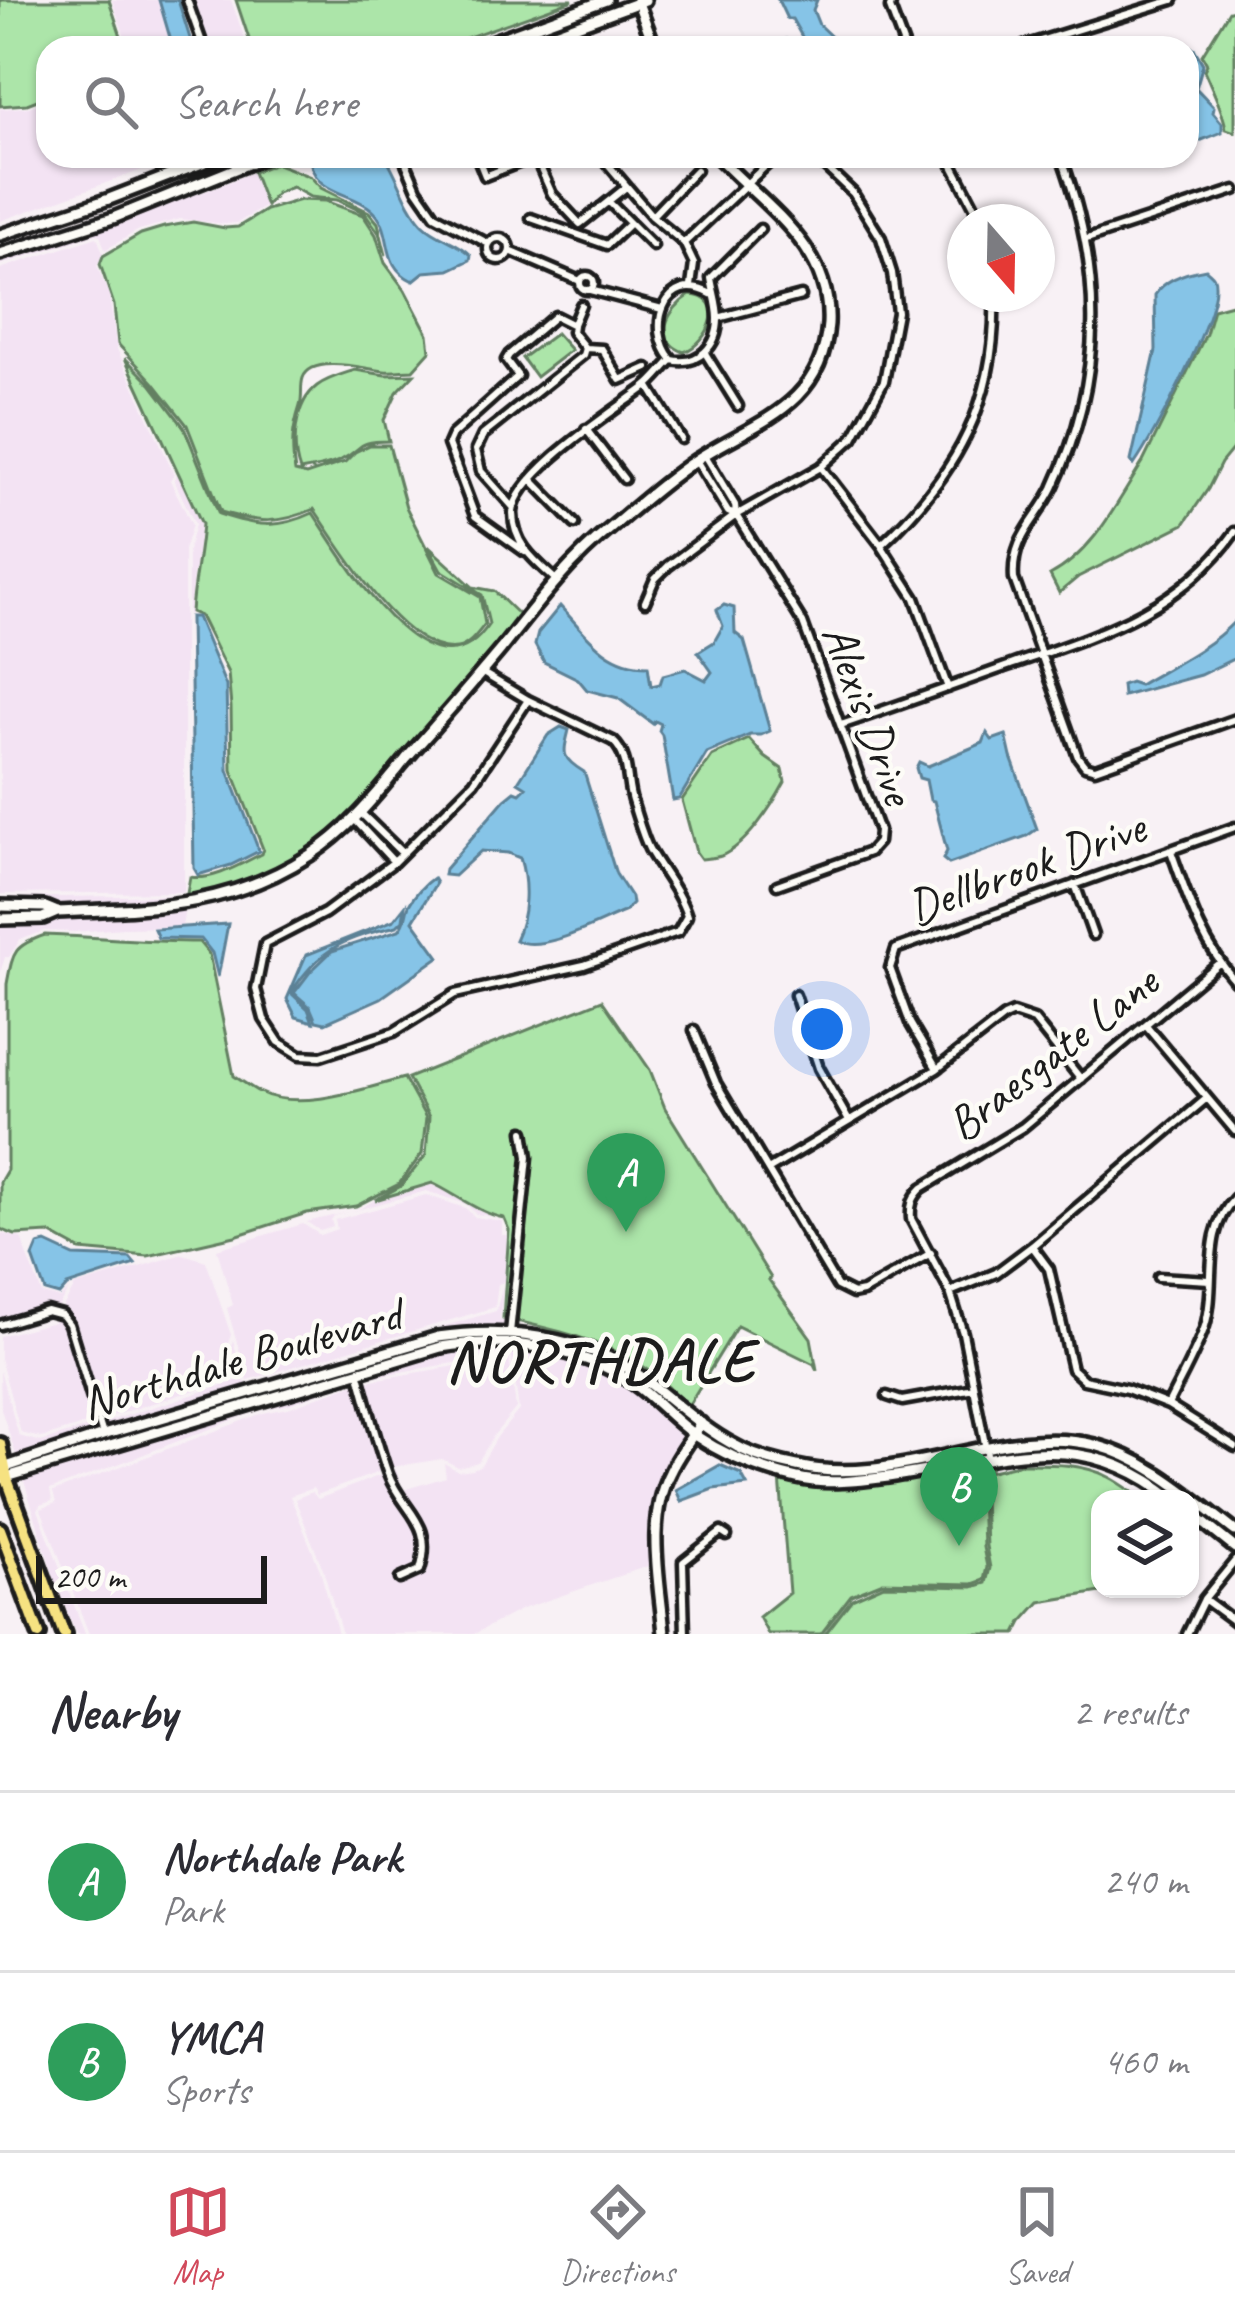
<!DOCTYPE html>
<html lang="en">
<head>
<meta charset="utf-8">
<style>
  body { margin:0; font-family:Caveat,sans-serif; background:#f7f7f7; color:#2b2b33 }
  .controls { position:absolute; right:36px; bottom:36px; display:grid; overflow:hidden; border-radius:24px; box-shadow:0 3px 9px #0004 }
  .controls button { width:108px; height:108px; display:grid; place-items:center; padding:0; border:0; border-bottom:3px solid #e1e1e2; background:#fff; color:#2b2b33; font:60px sans-serif }
  .compass { position:absolute; left:947px; top:204px; width:108px; height:108px; border-radius:50%; background:#fff; box-shadow:0 3px 9px #0004; rotate:160deg }
  .scale { position:absolute; left:36px; bottom:30px; width:231px; box-sizing:border-box; padding-left:12px; border:6px solid #1c1c1c; border-top:0; font-size:33px; line-height:42px; white-space:nowrap; color:#1c1c1c; -webkit-text-stroke:9px #fdfcf7; paint-order:stroke }
  .you { position:absolute; left:822px; top:1029px; width:42px; height:42px; margin:-30px; border:9px solid #fff; border-radius:50%; background:#1a73e8; box-shadow:0 0 0 18px #1a73e833 }
  .badge { display:grid; place-items:center; width:78px; height:78px; border-radius:50%; background:#d1495b; color:#fff; font-size:39px; font-weight:700 }
  .pin { position:absolute; translate:-50% -99px; filter:drop-shadow(0 3px 6px #0008) }
  .pin::after { content:''; position:absolute; top:63px; width:42px; height:36px; background:inherit; clip-path:polygon(0 0,100% 0,50% 100%) }
  .list { margin:0; padding:0; list-style:none }
  h2 { display:flex; justify-content:space-between; align-items:center; height:156px; margin:0; padding:0 48px; font-size:51px }
  h2 small { font-size:39px; font-weight:400; color:#7c7c81 }
  .list li { display:grid; grid-template-columns:78px 1fr auto; gap:36px; align-items:center; box-sizing:border-box; height:180px; padding:0 48px; border-top:3px solid #e1e1e2 }
  .list b { display:block; font-size:45px; white-space:nowrap }
  .list p { margin:0; font-size:39px; white-space:nowrap; color:#7c7c81 }
  .list em { font-size:39px; font-style:normal; color:#7c7c81 }
  .icon { flex:none; width:66px; height:66px; fill:none; stroke:currentColor; stroke-width:2; stroke-linecap:round; stroke-linejoin:round }
  .map { position:relative; flex:none; width:1235px; height:1634px; overflow:hidden }
  .search { position:absolute; background:#fff; box-shadow:0 3px 9px #0004; left:36px; right:36px; top:36px; height:132px; display:flex; align-items:center; gap:30px; box-sizing:border-box; padding:0 42px; border-radius:36px; color:#7c7c81; font-size:45px }
  .sheet { height:516px; background:#fff }
  nav { display:flex; justify-content:space-around; align-items:center; box-sizing:border-box; height:168px; border-top:3px solid #e1e1e2; background:#fff; font-size:33px; color:#7c7c81 }
  nav a { display:grid; justify-items:center; gap:6px }
  nav .on { color:#d1495b }
  .map>svg:first-child { display:block }
  .built { fill:#f3e3f3 }
  .green { fill:#ace5a9; stroke:#648062; stroke-width:3 }
  .water { fill:#86c4e7; stroke:#5c8196; stroke-width:3 }
  .lines { fill:none; stroke-linecap:round; stroke-linejoin:round }
  .minor-casing { stroke:#1c1c1c; stroke-width:15 }
  .tertiary-casing { stroke:#1c1c1c; stroke-width:18 }
  .secondary-casing { stroke:#1c1c1c; stroke-width:18 }
  .primary-casing { stroke:#1c1c1c; stroke-width:20 }
  .minor { stroke:#fdfcf7; stroke-width:6 }
  .tertiary { stroke:#fdfcf7; stroke-width:9 }
  .secondary { stroke:#fdfcf7; stroke-width:9 }
  .primary { stroke:#f6e281; stroke-width:10 }
  .labels { text-anchor:middle; dominant-baseline:central; stroke-width:9; stroke-linejoin:round; paint-order:stroke }
  .street-label { font-size:48px; fill:#1c1c1c; stroke:#fdfcf7 }
  .district-label { font-size:60px; font-weight:bold; letter-spacing:3px; fill:#1c1c1c; stroke:#fdfcf7 }
</style>
</head>
<body>
<div class="map">
<svg width="1235" height="1634" viewBox="0 0 1235 1634">
  <rect width="100%" height="100%" fill="#f8f1f5"/>
  <filter id="ink" filterUnits="userSpaceOnUse"><feTurbulence type="fractalNoise" baseFrequency=".00833" numOctaves="2"/><feDisplacementMap in="SourceGraphic" scale="24" xChannelSelector="R" yChannelSelector="G"/><feConvolveMatrix kernelMatrix="1 2 1 2 8 2 1 2 1" color-interpolation-filters="sRGB"/></filter>
  <g filter="url(#ink)">
    <path class="built" d="M112,0H159L173,48H129Z
      M191,0H231L248,48H208Z
      M48,100V156H181L0,221V109L29,107Z
      M253,172L266,206L237,223L225,224L180,219L139,230L105,250L100,235L96,234L0,265V261L209,190Z
      M97,237L103,253L97,266L109,295L117,349L174,474L170,480L192,525L184,550V892L0,894V269Z
      M164,443L202,524L201,544L193,575L191,613L188,614V551L195,524L174,480L178,473Z
      M187,893L186,899L144,904L59,907L43,902H0V898L184,895Z
      M185,909L182,927L123,928L75,932L44,931L20,940L9,957H5L0,973V923L60,916Z
      M431,1182L465,1199L489,1216L476,1214L466,1204L426,1191L334,1216L331,1220L333,1227L320,1231L307,1222L357,1210L375,1200Z
      M426,1195L465,1208L475,1217L502,1221V1235H508L504,1282L498,1284L495,1307L248,1380L227,1308L233,1305L217,1249L303,1224L320,1235L337,1229L335,1220Z
      M0,1233L21,1238L42,1294L60,1298L69,1289L57,1309L46,1307L0,1320Z
      M183,1254L206,1261L231,1335L227,1346L237,1377L41,1438L21,1433L0,1358V1336L54,1322L75,1286Z
      M503,1286L500,1319L507,1323V1328H471L437,1333L105,1430L103,1423L239,1380L241,1375L231,1346L233,1340L244,1381L248,1384L496,1311Z
      M472,1347H508L551,1354L595,1368L627,1384L686,1434L664,1473L653,1515L654,1564L522,1609L474,1634H342L323,1569L295,1499L312,1492L318,1499L384,1474L397,1499L413,1519L422,1549L417,1566L395,1577L398,1584L422,1574L430,1548L420,1516L404,1495L392,1472L396,1470L403,1490L446,1477L444,1463L458,1471L473,1469L481,1465L497,1437L519,1410L512,1357L508,1354L364,1378L363,1374L442,1351Z
      M509,1357L516,1408L494,1435L478,1462L458,1467L442,1459L392,1467L317,1495L313,1488L290,1496L320,1570L338,1634H89L41,1509L56,1503L53,1492L263,1413L288,1408L355,1383Z
      M0,1371L19,1436L41,1442L95,1425L98,1432L17,1458L1,1409Z
      M355,1376L356,1379L287,1405L262,1409L50,1490L52,1501L40,1505L38,1510L85,1634H76L56,1584L23,1478Z"/>
    <path class="green" d="M0,0H109L125,48H48V96L27,104L0,106Z
      M236,0H573L438,48H252Z
      M1235,10V132L1226,129C1224,112 1211,87 1204,70L1207,64L1202,55L1229,11Z
      M275,163L311,177L321,188L369,212L378,223L386,255L379,233L365,213L337,200L310,197L292,187L277,193L266,206L253,172Z
      M300,200L325,201L363,215L376,235L385,263L405,290L428,334L430,351L413,370C404,370 394,372 384,371C366,369 312,354 303,378C300,387 303,397 300,406C292,431 291,446 295,472L306,475L345,462L355,452L370,445H389L406,507L439,573L480,597L485,624C478,633 469,646 457,648C405,657 340,546 314,509C278,525 258,523 221,512L187,425L154,383L118,344L114,305L100,264L103,256L141,234L164,227L193,222L225,228L238,227L266,210Z
      M690,295C729,297 709,343 684,352C651,339 668,309 690,295Z
      M1235,303V446L1221,463L1208,489L1184,524L1078,577L1059,593L1050,575C1094,552 1118,501 1143,462L1206,334L1213,309Z
      M556,333L571,350L536,377L522,358Z
      M125,358L152,385L184,427L219,514C255,526 277,530 313,513C343,557 432,712 489,624L482,595L441,570L428,546L473,587L494,591L521,617L352,816L307,851L257,878L186,899L190,877C213,881 239,865 261,854L263,849L232,770L231,707L228,673L200,616L191,612C193,581 200,554 202,524Z
      M355,370L385,375L414,374L397,392L384,420L389,441C354,441 365,448 341,460C330,465 312,469 300,471C291,446 294,404 317,386C327,378 343,374 355,370Z
      M749,739L765,757L782,769L785,782C772,806 747,845 721,856C715,858 708,858 701,859L696,852L682,800L712,756Z
      M45,935C96,937 147,942 199,942L209,954L234,1076C242,1081 250,1087 259,1092C299,1112 363,1089 404,1078L426,1118L422,1154L399,1184L356,1206L307,1213L235,1236L148,1256L80,1250L49,1233L15,1235L0,1229V1182L7,1170V984C13,952 13,946 45,935Z
      M602,1000L650,1070L665,1108L771,1278L769,1280L811,1338L817,1370L814,1364L737,1326L688,1406C673,1391 656,1374 638,1363C596,1338 550,1329 503,1318L509,1230L504,1218C480,1214 454,1193 432,1183L375,1200L401,1186L426,1155L429,1117L408,1078Z
      M987,1464L990,1468L980,1473L983,1547L987,1567L984,1580L973,1584L883,1582L851,1595L821,1634H768L759,1617L789,1593L780,1477C846,1498 921,1477 987,1464Z
      M1021,1464C1051,1464 1082,1463 1109,1477C1121,1483 1132,1492 1143,1499H1100V1589H1119L1040,1602L1022,1622L1016,1634H825L852,1599L884,1585L973,1587L986,1583L990,1568L986,1546L983,1473Z"/>
    <path class="water" d="M159,0H178L193,48H173Z
      M778,0H817L813,10L819,25L843,48C828,47 812,48 795,48L790,41L803,47L805,42L792,19H787Z
      M1188,45L1195,50L1203,64L1196,88L1214,107L1213,112L1222,123V132L1187,146Z
      M320,156H385C399,177 405,205 423,224C437,238 459,242 471,255L470,260L449,270L424,272L413,281C377,264 397,231 371,209C351,192 318,194 311,165Z
      M1206,269C1212,275 1215,275 1215,285C1217,318 1155,435 1134,465L1131,461L1156,350L1155,295C1165,278 1188,272 1206,269Z
      M724,605L734,608L735,633L744,640L770,731L761,735H750L707,753L679,799L673,800L662,735L659,731L661,724L655,721L653,724L618,698L587,690L578,679L544,662L535,645L538,633L560,606C586,634 606,666 648,666L651,686L660,684L663,675L685,669L706,680L712,672L698,652L714,642L723,626L717,610Z
      M190,617H197L226,686L228,770L259,851L231,865L198,875L194,868Z
      M1235,621V658L1200,675L1123,696L1122,685L1130,682L1139,685C1173,665 1208,649 1235,621Z
      M561,727L569,730C563,754 561,758 584,772L616,874L631,897L632,904L624,912C596,923 542,954 515,940C527,915 528,884 520,858L508,853L481,851L454,876L444,875L445,869L505,799L515,791L520,793L526,787L518,782L548,735Z
      M987,733L992,740L1006,735L1011,757L1037,829L1027,836L949,864L943,859L947,851L934,801L930,800L926,780L919,778L916,768L919,762L928,766L983,743Z
      M433,878L436,883L413,921L439,957L381,998L325,1023L316,1021L310,1007L294,993L310,972L332,951L399,930C407,921 405,915 409,905C414,895 424,884 433,878Z
      M405,906L403,920L397,926C346,938 320,947 291,993L308,1009L313,1022L296,1017L287,999L306,955L394,920Z
      M228,924L218,977L212,953L201,939L158,938L154,929Z
      M46,1243L74,1256L130,1258L135,1264L67,1286L59,1295L45,1291L33,1257L38,1245Z
      M720,1465L741,1474L747,1485L713,1489L681,1501L676,1490Z"/>
    <g class="lines">
      <defs>
        <path id="minor" d="M187,0L204,48
          M892,0L890,8L905,48
          M1017,48L1173,0
          M403,156L417,189L435,215L489,244
          M477,156L485,176L534,157
          M535,156L552,194L580,224L625,188
          M601,156L652,216L684,243L694,264L691,286
          M948,156L974,206L979,222
          M1061,156C1103,270 1105,377 1053,488C1036,522 1011,538 1014,579L1078,757L1085,766L1095,769L1235,719
          M609,202L653,246
          M652,216L696,170
          M531,218L607,245L630,223
          M488 249a11 11 0 1 1 22 0a11 11 0 1 1-22 0Z
          M1087,239L1235,190
          M684,243L776,156
          M510,251L580,281
          M580 283a7 7 0 1 1 14 0a7 7 0 1 1-14 0Z
          M590,290L662,309
          M711,294C665,269 645,328 672,360C698,366 718,346 718,319C718,305 713,291 711,278L760,229
          M718,318L801,296
          M573,324L581,305
          M585,348L602,349L620,380L647,368
          M705,353L738,406
          M648,385L681,439
          M586,429L624,479
          M705,455L735,505L736,515L803,623L879,831L878,842L869,852L777,885
          M696,460L728,512L735,515
          M821,467L881,545L915,598L948,688
          M531,479L575,524
          M513,507L481,471L476,450L483,435L583,355L585,348L572,332L573,325L555,316L509,355L506,360L518,376L452,435L448,444L475,516L525,552
          M881,545C957,475 998,400 994,294
          M556,580C535,561 513,544 513,513C514,474 616,410 646,387C655,380 663,369 672,360
          M645,602L655,579L668,566L736,515L821,467L853,438L884,381L897,312L892,273L881,238L853,193L814,156
          M481,672L528,700L613,741C631,758 625,782 633,804C638,819 642,835 649,849C662,872 679,891 687,916L678,932L584,965L455,994L394,1032L321,1056L300,1055L279,1042L264,1019L256,989L265,944L325,913L394,862L474,782L528,700
          M841,725C897,706 952,686 1008,666C1096,635 1178,612 1235,532
          M361,813L402,853
          M355,820L393,861
          M1171,851C1189,901 1200,940 1235,981
          M1075,884L1093,935
          M795,995L819,1068L849,1121
          M1146,1025L1235,1131
          M694,1030L716,1083L837,1286L853,1294L863,1292L931,1253
          M937,1069L910,1023L890,968L896,949L1235,827
          M768,1170L937,1069L1004,1017L1013,1013L1034,1020L1081,1079
          M1032,1246L1049,1269L1072,1369L1084,1380L1127,1389L1168,1405L1235,1447
          M1158,1277L1210,1280
          M950,1292L996,1273L1032,1246L1207,1098
          M0,1325L47,1311L62,1315L69,1324L103,1435
          M510,1333L528,1157L524,1131
          M358,1371C368,1405 376,1441 388,1474C403,1513 435,1521 420,1570L400,1579
          M887,1396L902,1401L974,1388
          M1168,1405C1180,1380 1196,1353 1205,1326C1218,1283 1200,1233 1235,1198
          M988,1459L963,1333L950,1292L911,1219C910,1205 912,1198 922,1188L1023,1127L1219,963
          M1204,1599L1235,1622
          M685,1634L683,1562L721,1532L727,1536
          M1187,1634L1204,1599L1235,1561"/>
        <path id="tertiary" d="M637,0L655,48
          M0,906L45,907L57,912
          M0,919L43,918L57,912C149,908 229,908 310,855C349,830 377,794 406,759C438,723 470,686 501,649C535,606 568,562 611,528C638,505 666,480 696,460C754,422 822,408 828,324C832,247 764,206 717,156
          M3,1468L103,1435L438,1337C504,1327 585,1336 640,1376C672,1399 701,1428 736,1446C753,1456 777,1462 797,1466C895,1489 1001,1422 1095,1445C1149,1459 1192,1498 1235,1531
          M0,1479L441,1347C504,1337 579,1346 633,1383C656,1399 674,1421 696,1436C726,1456 762,1470 797,1478C826,1485 858,1481 888,1477C998,1462 1076,1420 1174,1499
          M1190,1512L1235,1548
          M664,1634C660,1583 645,1520 670,1472C678,1455 690,1439 701,1423"/>
        <path id="secondary" d="M474,48L606,0
          M514,48L645,0
          M0,235L109,199L220,156
          M0,254L113,218L267,156"/>
        <path id="primary" d="M0,1444L7,1479L64,1634
          M0,1529L39,1634"/>
      </defs>
      <use href="#minor" class="minor-casing"/>
      <use href="#tertiary" class="tertiary-casing"/>
      <use href="#secondary" class="secondary-casing"/>
      <use href="#primary" class="primary-casing"/>
      <use href="#minor" class="minor"/>
      <use href="#tertiary" class="tertiary"/>
      <use href="#secondary" class="secondary"/>
      <use href="#primary" class="primary"/>
    </g>
  </g>
  <g class="labels">
    <g class="street-label">
      <text transform="translate(869 714) rotate(70)">Alexis Drive</text>
      <text transform="translate(1026 867) rotate(-20)">Dellbrook Drive</text>
      <text transform="translate(1052 1053) rotate(-38)">Braesgate Lane</text>
      <text transform="translate(241 1358) rotate(-16)">Northdale Boulevard</text>
    </g>
    <g class="district-label">
      <text x="601" y="1360">NORTHDALE</text>
    </g>
  </g>
</svg>
<div class="controls">
<button><svg class="icon" aria-label="layers" viewBox="0 0 24 24"><path d="M12 4l9 5-9 5-9-5zM3 14l9 5 9-5"/></svg></button>
</div>
<svg class="compass" viewBox="-18 -18 36 36"><path d="M0-13l5 13h-10z" fill="#e53935"/><path d="M0 13l5-13h-10z" fill="#7c7c81"/></svg>
<div class="scale">200 m</div>
<div class="you"></div>
<div class="pin badge" style="left:626px;top:1232px;background:#2e9e5b">A</div>
<div class="pin badge" style="left:959px;top:1546px;background:#2e9e5b">B</div>
<div class="search"><svg class="icon" aria-label="search" viewBox="0 0 24 24"><circle cx="10" cy="10" r="6"/><path d="M15 15l6 6"/></svg>Search here</div>
</div>
<section class="sheet">
<h2>Nearby<small>2 results</small></h2>
<ul class="list">
<li><span class="badge" style="background:#2e9e5b">A</span><div><b>Northdale Park</b><p>Park</p></div><em>240 m</em></li>
<li><span class="badge" style="background:#2e9e5b">B</span><div><b>YMCA</b><p>Sports</p></div><em>460 m</em></li>
</ul>
</section>
<nav>
<a class="on"><svg class="icon" aria-label="map" viewBox="0 0 24 24"><path d="M3 6l6-2 6 2 6-2v14l-6 2-6-2-6 2zM9 4v14M15 6v14"/></svg>Map</a>
<a><svg class="icon" aria-label="directions" viewBox="0 0 24 24"><path d="M12 3l9 9-9 9-9-9zM9 14v-3h6M13 9l2 2-2 2"/></svg>Directions</a>
<a><svg class="icon" aria-label="saved" viewBox="0 0 24 24"><path d="M7 4h10v16l-5-4-5 4z"/></svg>Saved</a>
</nav>
</body>
</html>
